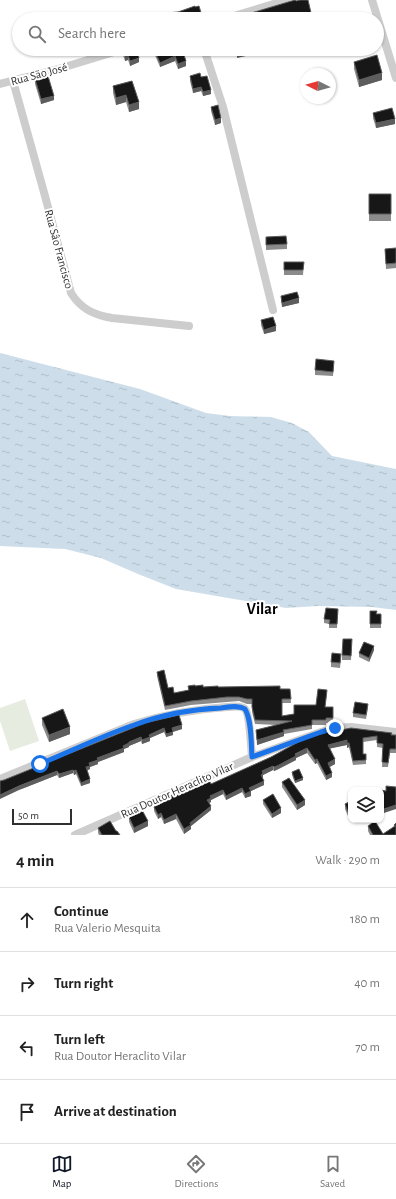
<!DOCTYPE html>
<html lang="en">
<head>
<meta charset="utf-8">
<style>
  body { margin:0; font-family:"Alegreya Sans",sans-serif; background:#f6f6f6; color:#222 }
  .controls { position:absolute; right:12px; bottom:12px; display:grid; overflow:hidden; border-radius:8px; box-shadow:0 1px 3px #0004 }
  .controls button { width:36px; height:36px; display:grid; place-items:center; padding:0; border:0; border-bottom:1px solid #e0e0e0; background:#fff; color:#222; font:20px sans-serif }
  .compass { position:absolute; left:300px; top:68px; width:36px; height:36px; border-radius:50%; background:#fff; box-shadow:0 1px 3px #0004; rotate:275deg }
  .scale { position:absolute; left:12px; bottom:10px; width:60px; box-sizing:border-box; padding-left:4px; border:2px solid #303030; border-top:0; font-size:11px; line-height:14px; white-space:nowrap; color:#303030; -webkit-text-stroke:3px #fff; paint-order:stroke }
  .stop { position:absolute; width:12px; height:12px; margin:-9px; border:3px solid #1a73e8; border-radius:50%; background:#fff }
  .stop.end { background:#1a73e8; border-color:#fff; box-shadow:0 1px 4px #0008 }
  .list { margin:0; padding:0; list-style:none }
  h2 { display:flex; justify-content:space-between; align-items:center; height:52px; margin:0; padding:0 16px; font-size:17px }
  h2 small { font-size:13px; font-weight:400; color:#767676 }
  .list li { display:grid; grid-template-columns:26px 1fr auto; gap:12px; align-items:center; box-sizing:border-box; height:64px; padding:0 16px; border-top:1px solid #e0e0e0 }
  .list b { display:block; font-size:15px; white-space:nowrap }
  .list p { margin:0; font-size:13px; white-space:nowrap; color:#767676 }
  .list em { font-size:13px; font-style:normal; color:#767676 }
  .icon { flex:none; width:22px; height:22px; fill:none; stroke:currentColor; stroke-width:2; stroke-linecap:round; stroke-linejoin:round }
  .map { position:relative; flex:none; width:396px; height:835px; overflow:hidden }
  .search { position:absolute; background:#fff; box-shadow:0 1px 3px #0004; left:12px; right:12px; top:12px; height:44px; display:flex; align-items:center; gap:10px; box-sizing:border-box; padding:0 14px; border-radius:22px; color:#767676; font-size:15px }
  .sheet { height:308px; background:#fff }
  nav { display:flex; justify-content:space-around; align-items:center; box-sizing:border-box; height:56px; border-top:1px solid #e0e0e0; background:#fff; font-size:11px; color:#767676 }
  nav a { display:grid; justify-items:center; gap:2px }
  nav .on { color:#111827 }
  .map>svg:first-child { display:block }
  .green { fill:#e6ecdf }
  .water { fill:url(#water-ripples) }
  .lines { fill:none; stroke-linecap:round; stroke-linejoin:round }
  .minor { stroke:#cdcdcd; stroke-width:8 }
  .wall { fill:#8b8b8b }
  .shaded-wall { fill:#5d5d5d }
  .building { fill:#171717; stroke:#5d5d5d }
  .route { stroke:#1a73e8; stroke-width:5 }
  .labels { text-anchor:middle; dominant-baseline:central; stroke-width:4; stroke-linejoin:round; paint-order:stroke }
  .street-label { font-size:12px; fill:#303030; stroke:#fff }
  .district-label { font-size:16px; font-weight:bold; fill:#000; stroke:#fff }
</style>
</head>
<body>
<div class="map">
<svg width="396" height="835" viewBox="0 0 396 835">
  <defs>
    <pattern id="water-ripples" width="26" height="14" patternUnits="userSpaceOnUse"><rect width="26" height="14" fill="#cddeea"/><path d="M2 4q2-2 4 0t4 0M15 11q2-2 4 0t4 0" fill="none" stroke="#b0bfc9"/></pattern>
  </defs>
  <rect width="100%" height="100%" fill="#fff"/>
  <path class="green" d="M25,699L39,741L10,751L0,721V708Z"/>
  <path class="water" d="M0,353L140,389L206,413L230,416L271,417L292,423L309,432L332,456L396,469V610L372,607L318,606L286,608L176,589L138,574L101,558L65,549L0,546Z"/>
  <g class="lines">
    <path class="minor" d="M372,0L396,78
      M224,19L287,0
      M204,49L223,107L273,310
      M13,81L45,196L71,293C81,309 94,315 112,318L189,326
      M0,84L58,69L124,49
      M0,779L134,724C164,715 195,709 227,707C232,707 241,705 245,709C250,714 251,749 252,757
      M75,835L252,757L321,732L335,728L351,727L396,732"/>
  </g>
  <path class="wall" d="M295,0L312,19H304L303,17L297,19H231Z
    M154,49L165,51L186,61V66L178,69L175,61L160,67L154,53Z
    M123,50L139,62L130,66L128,60L125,61L123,55Z
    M354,62L382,80L359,87L354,69Z
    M190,76L201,77L211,94L203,96L201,91L193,93L190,81Z
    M35,79L54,100L41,104L35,84Z
    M132,81L139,109L129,112L126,102L116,105L113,93V86Z
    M211,107L221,123L215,125L211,111Z
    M373,113L395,124L376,128L373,118Z
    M369,194H391V221H369Z
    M266,237L287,244V249L266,250Z
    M396,248V268L386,269L385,249Z
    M284,262H304L303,275H284Z
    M281,296L299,303L282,307L281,301Z
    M261,320L276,331L264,334L261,325Z
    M334,365L333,376L315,375V370Z
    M370,611L376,614H381V628H370Z
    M338,613L337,628H329V624L324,623V619Z
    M352,644L351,660H342V655Z
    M374,650L369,662L359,657V653Z
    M341,659L340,668L331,667V662Z
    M157,672L168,688L174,693L188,691V686H195L203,687L290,689L291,703H282V716L294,714L316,705L327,694L325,707H333V722L326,723V725H312V729L284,734V736L257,745L256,730L277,725L255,724L252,712V704H247L239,701L191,705L165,710L157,676Z
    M368,708L366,719L353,717V713Z
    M42,718L70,734L49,742L42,725Z
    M145,723L182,729L173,732V735L166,737L164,732L150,738V741L142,744L141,741L129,746V747L124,749V752L98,762V764L90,767V769L87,770L90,783L81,786L76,774L74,775L73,773L59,778L57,775L19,790Z
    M331,732L396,735V753H390L388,767H382L383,748L377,747V740L363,742V754H366V764L353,765L349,747L347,748V745L330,748L335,764L329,767L332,777L326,780L317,763L315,764L307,753L296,758V760L277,770L274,771L273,770L263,775V778H262L264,785L251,791V796L245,798L242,792L226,800L223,794L211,800V802L209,803L211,810L191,826V829L184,834L176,819L164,824L161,817L158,819L154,811V807L166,801V798L187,790L211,784Z
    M292,772L303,780L295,783L292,775Z
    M282,782L305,805L297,810L282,787Z
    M263,800L281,813L272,818L263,804Z
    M351,801V818L349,815L348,816L345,809V804Z
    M129,817L148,826L134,833L129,822Z
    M396,823V835H370L368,831V826L383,834L394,827V825Z
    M98,828L116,831L120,835H99L98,833Z"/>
  <path class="shaded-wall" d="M303,13V17L297,19H287V17Z
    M202,16V19H193Z
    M312,17V19H306V18Z
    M246,54V56L237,58V56Z
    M128,55V60L125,61V56Z
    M175,56V61L160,67V63Z
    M139,58V62L130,66V61Z
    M186,61V66L178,69V64Z
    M382,73V80L359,87V80Z
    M201,87V91L193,93V89Z
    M211,90V94L203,96V92Z
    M126,95V102L116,105V98Z
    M54,96V100L41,104V99Z
    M139,102V109L129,112V105Z
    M221,118V123L215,125V120Z
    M395,119V124L376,128V123Z
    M299,298V303L282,307V303Z
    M276,326V331L264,334V330Z
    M374,646V650L369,662V658Z
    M182,725V729L172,732V728Z
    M70,727V734L49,742V735Z
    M164,728V732L150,738V741L142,744V740L149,735Z
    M173,732V735L166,737V734Z
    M284,732V736L257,745V740Z
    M141,737V741L129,746V747L124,749V752L98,762V764L90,767V769L86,771V767L89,763L97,758L123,746L129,742Z
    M347,740V745L328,749V745Z
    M347,743H349V747L347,748Z
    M307,748V753L296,758V760L274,771V767Z
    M317,759V763L315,764V760Z
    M335,759V764L328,768V763Z
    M273,766V770L263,775V778L261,779V775L262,771Z
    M73,770V773L59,778V774Z
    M76,770V774L74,775V771Z
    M57,771V775L19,790L0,799V795L19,786Z
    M332,773V777L326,780V776Z
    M303,778V780L295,783V781Z
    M90,779V783L81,786V783Z
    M264,781V785L251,791V796L245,798V794L249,788Z
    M242,788V792L226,800V796Z
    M223,790V794L211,800V802L207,804V800L210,796Z
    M305,800V805L297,810V805Z
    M396,805V809L381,814V810Z
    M211,806V810L191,826V829L184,834V829L190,823Z
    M281,808V813L272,818V814Z
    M161,813V817L158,819V815Z
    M176,814V819L164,824V820Z
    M354,820H359L354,822Z
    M148,821V826L134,833V828Z"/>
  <path class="building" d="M295,0L296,1L300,0H308L312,17L306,18L303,13L287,17L288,19H271V18L266,19H231Z
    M195,6V7L199,6L202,16L193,19H167L166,13L178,12Z
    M125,49H136L139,58L130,61L128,55L125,56L123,50Z
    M154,49H164L165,51L172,49H182L186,61L178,64L175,56L160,63Z
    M236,49H245L246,54L237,56Z
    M377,55L382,73L359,80L354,62Z
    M200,73L201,77L207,76L211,90L203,92L201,87L193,89L190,76Z
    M48,76L54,96L41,99L35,79Z
    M132,81L139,102L129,105L126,95L116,98L113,86Z
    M218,105L221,118L215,120L211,107Z
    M392,108L395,119L376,123L373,113Z
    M369,194H391V214H369Z
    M286,236L287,244L266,245V237Z
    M396,248V263L386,264L385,249Z
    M284,262H304L303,270H284Z
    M297,292L299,298L282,303L281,296Z
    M273,317L276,326L264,330L261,320Z
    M316,359L334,361L333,372L315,370Z
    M326,608L338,609L337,624H329L330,620L324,619Z
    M370,611H377L376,614H381V624H370Z
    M343,639H352L351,656L342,655Z
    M364,642L374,646L369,658L359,653Z
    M332,653L341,654L340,663L331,662Z
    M164,670L168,688L173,687L174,693L189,690L188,686L195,685V686L203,685V687L218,686V687L280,686V689H290L291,699H282V716L294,714V705H316L318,689L327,690L325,707H333V718H326V720H312V725L283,730L284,732L257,740L256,730L292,721L255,720L252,707V699H247L239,697H227L191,701L165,706L157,672Z
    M355,702L368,704L366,715L353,713Z
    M63,709L70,727L49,735L42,718Z
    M179,715L182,725L172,728L173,732L166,734L164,728L149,735L150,737L142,740L141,737L129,742V743L123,746L124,748L97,758L98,760L89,763L90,766L86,767L90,779L81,783L76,770L74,771L73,770L59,774L57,771L19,786L0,795V781L4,780L145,723Z
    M351,728L392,733L391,735H396V749H390L388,763L382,762L383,744L377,743V736L363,738V754H366V760L353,761L349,743H347V740L328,745L335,759L328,763L332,773L326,776L317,759L315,760L307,748L295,754L296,756L277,766L274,767L273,766L262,771L263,773L261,775L264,781L249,788L251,791L245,794L242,788L226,796L223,790L210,796L211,798L207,800L211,806L190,823L191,825L184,829L176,814L164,820L161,813L158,815L154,807L167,800L166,798L186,789L187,790L209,780L211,784L271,757L302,740L330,731L331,732Z
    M299,769L303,778L295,781L292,772Z
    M289,778L305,800L297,805L282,782Z
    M386,786L396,787V805L381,810V790L386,791Z
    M273,794L281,808L272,814L263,800Z
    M351,801V814L349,811L348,812L345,804Z
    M142,810L148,821L134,828L129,817Z
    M110,821L116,831H117L120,835H102L98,828Z
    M375,821L383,834L395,826L394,825L396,823V835H373L368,826Z"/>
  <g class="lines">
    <path class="route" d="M40,764C71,751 102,736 134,725C161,715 192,709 221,708C229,707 238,705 245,709C252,721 251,744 252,757L321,732L335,728"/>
  </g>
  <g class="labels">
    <g class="street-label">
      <text transform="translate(39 74) rotate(-15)">Rua São José</text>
      <text transform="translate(59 249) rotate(75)">Rua Sâo Francisco</text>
      <text transform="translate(177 790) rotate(-24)">Rua Doutor Heraclito Vilar</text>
    </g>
    <g class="district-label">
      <text x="262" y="609">Vilar</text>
    </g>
  </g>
</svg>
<div class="controls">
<button><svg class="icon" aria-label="layers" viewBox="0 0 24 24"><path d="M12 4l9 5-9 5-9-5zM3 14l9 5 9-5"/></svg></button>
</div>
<svg class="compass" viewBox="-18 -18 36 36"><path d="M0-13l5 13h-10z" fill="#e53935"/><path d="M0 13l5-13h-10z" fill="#767676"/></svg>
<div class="scale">50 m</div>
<div class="stop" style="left:40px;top:764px"></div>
<div class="stop end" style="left:335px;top:728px"></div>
<div class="search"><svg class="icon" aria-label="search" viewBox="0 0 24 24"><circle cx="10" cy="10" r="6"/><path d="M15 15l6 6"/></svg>Search here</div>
</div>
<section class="sheet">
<h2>4 min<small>Walk · 290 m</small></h2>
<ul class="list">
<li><svg class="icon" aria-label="ahead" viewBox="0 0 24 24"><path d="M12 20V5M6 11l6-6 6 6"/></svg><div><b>Continue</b><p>Rua Valerio Mesquita</p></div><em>180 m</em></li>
<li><svg class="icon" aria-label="right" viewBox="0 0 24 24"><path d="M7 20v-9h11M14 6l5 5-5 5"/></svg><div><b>Turn right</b></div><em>40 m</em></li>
<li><svg class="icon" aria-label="left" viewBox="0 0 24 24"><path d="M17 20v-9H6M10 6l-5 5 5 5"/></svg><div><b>Turn left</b><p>Rua Doutor Heraclito Vilar</p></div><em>70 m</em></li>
<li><svg class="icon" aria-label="arrive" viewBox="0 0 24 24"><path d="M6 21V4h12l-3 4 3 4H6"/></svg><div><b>Arrive at destination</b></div></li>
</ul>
</section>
<nav>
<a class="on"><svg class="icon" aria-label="map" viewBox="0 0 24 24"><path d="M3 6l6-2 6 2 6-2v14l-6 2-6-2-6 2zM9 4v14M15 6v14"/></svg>Map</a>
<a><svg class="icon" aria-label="directions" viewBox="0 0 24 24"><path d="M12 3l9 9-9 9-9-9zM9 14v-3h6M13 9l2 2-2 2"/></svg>Directions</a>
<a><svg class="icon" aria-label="saved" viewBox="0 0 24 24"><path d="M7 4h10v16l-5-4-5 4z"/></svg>Saved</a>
</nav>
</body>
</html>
